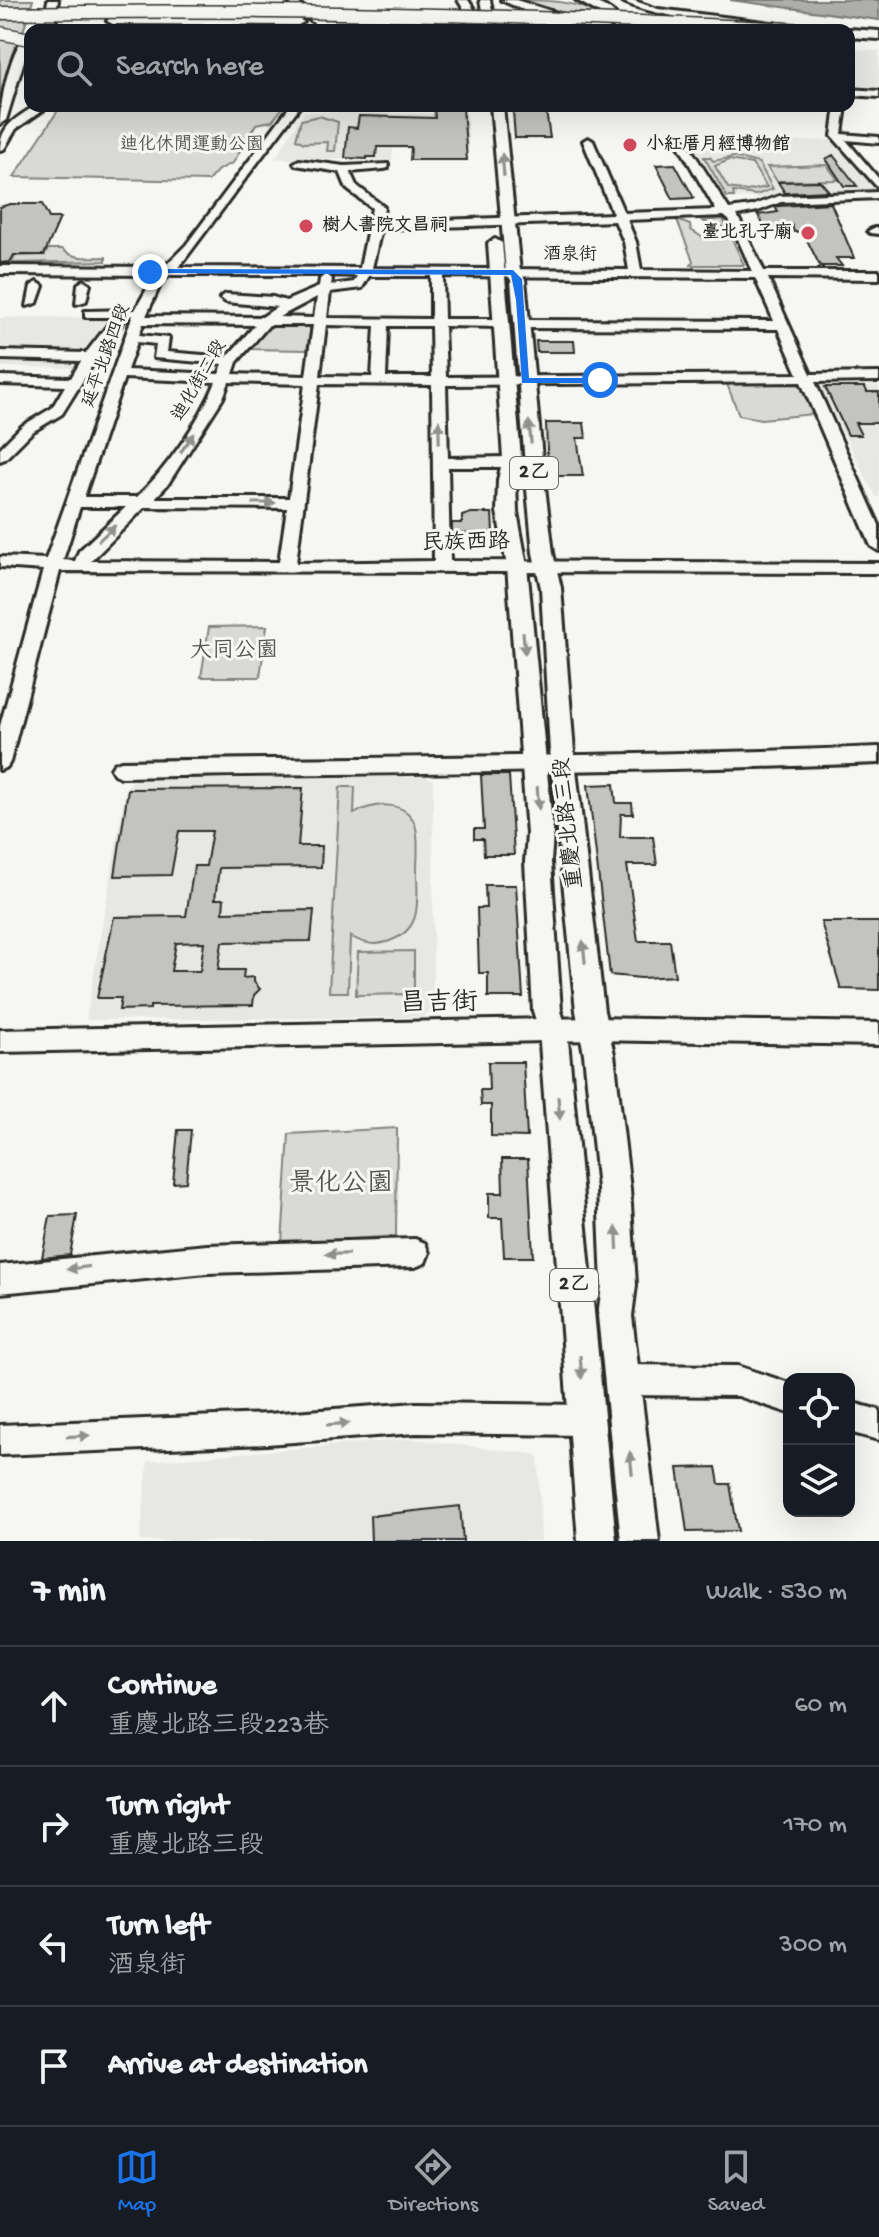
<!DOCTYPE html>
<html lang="en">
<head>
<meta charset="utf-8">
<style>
  body { margin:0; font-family:"Gochi Hand","LXGW WenKai TC",sans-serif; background:#242831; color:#f1f3f6 }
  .controls { position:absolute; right:24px; bottom:24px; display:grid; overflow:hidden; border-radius:16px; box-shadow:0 8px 32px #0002 }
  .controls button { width:72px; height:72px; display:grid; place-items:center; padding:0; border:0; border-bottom:2px solid #363941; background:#171b24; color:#f1f3f6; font:40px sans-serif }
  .stop { position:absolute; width:24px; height:24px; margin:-18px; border:6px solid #1a73e8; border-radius:50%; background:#fff }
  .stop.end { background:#1a73e8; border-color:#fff; box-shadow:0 2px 8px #0008 }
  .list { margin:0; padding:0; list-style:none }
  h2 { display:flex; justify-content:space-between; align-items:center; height:104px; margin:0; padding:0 32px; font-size:34px }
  h2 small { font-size:26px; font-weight:400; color:#9ea1a6 }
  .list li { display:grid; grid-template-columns:52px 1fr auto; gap:24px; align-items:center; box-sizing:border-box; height:120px; padding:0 32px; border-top:2px solid #363941 }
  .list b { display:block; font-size:30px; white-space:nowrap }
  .list p { margin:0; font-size:26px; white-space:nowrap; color:#9ea1a6 }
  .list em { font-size:26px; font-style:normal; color:#9ea1a6 }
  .icon { flex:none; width:44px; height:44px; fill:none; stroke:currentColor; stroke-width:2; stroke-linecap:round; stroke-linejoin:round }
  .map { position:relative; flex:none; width:879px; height:1541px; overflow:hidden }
  .search { position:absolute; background:#171b24; box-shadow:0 8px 32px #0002; left:24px; right:24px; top:24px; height:88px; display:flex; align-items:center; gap:20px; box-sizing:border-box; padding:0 28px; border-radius:16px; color:#9ea1a6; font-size:30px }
  .sheet { height:584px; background:#171b24 }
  nav { display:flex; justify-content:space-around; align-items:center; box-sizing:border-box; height:112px; border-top:2px solid #363941; background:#171b24; font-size:22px; color:#9ea1a6 }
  nav a { display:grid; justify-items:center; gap:4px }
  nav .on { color:#1a73e8 }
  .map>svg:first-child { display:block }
  .built { fill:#e7e7e3 }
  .green { fill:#d9d9d5; stroke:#828280; stroke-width:2; fill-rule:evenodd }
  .water { fill:#aeaeab; stroke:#7a7a78; stroke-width:2 }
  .building { fill:#c3c3c0; stroke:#2b2b2b; stroke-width:2; fill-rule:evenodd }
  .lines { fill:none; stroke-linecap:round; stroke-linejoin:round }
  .minor-casing { stroke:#2b2b2b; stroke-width:6 }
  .major-casing { stroke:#2b2b2b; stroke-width:6 }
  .highway-casing { stroke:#2b2b2b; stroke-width:6 }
  .minor { fill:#f6f6f2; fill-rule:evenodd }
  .major { fill:#f6f6f2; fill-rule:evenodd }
  .highway { fill:#f6f6f2; fill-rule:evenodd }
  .highway-bridge-casing { stroke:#2b2b2b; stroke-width:15; stroke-linecap:butt }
  .highway-bridge { stroke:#f6f6f2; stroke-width:12 }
  .oneway { fill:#90908e }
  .route { fill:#1a73e8 }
  .poi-dot { fill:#d1495b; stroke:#f6f6f2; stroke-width:3 }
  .labels { text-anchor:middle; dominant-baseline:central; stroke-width:6; stroke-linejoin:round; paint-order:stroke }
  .far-park-label { font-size:18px; fill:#565656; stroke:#f6f6f2 }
  .far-poi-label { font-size:18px; font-weight:bold; fill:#2b2b2b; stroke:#f6f6f2; text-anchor:start }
  .far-street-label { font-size:18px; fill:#2b2b2b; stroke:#f6f6f2 }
  .shield { fill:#f6f6f2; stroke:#686867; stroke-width:2 }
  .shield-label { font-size:20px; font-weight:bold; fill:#2b2b2b }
  .street-label { font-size:22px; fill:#2b2b2b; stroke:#f6f6f2 }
  .park-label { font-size:22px; fill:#565656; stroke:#f6f6f2 }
  .near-street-label { font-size:26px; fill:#2b2b2b; stroke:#f6f6f2 }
  .near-park-label { font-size:26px; fill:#565656; stroke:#f6f6f2 }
</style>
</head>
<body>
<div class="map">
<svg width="879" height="1541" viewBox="0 0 879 1541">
  <rect width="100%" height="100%" fill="#f6f6f2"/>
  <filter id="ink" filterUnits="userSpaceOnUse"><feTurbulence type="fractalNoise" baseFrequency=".0125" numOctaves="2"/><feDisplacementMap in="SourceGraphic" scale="16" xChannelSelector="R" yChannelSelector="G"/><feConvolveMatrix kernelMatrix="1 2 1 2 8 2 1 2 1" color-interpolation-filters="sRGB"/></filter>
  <g filter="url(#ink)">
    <path class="built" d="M849,49L879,51V88L849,85Z
      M304,112L467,114L469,149H393L392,160L275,159Z
      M836,140L879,193L726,199L693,145Z
      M0,318L24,317L111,318L96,335L76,368L0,367Z
      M819,386H879V497H876Z
      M426,776L433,780V1009L422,1017L86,1020L126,787L135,780Z
      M412,1439L538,1455L541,1541H140L148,1461Z"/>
    <path class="green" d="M0,0H33L0,104Z
      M510,0C549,0 574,0 610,18L563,16Z
      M260,106H284L272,121L256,124L233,163L218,170L208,181L14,177L59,109Z
      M319,116L338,122L335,151H327L328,142L304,143L296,139L301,120Z
      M704,157H710L713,161L734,157L759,163L773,189L756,195L733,192L734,197H727ZM729,160L752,164L767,187L747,191L728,188L715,166Z
      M827,165L838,180L777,181L767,167Z
      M723,219L744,265H691L693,261L677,220L690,225L691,230L705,239L715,235L710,232L724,230L720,224L709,225L703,221Z
      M48,249H62C73,260 91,257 106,257V261L12,263L15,256L45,255Z
      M265,325L311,326L307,350L245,349Z
      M801,383L815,414L761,419L739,415L727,384Z
      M267,626L260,677H201L209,627Z
      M340,787H355L354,814C374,802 409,799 416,828C419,841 417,858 417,871C417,900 423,928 392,940C376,947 364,944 350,936L348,992H329Z
      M414,951V994L356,995L358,952Z
      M397,1128L396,1236L282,1244L289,1134Z"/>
    <path class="water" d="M730,0H879V20Z"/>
    <path class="building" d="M434,108H463L467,160H410L411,147H377L376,157H367V159L345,158L348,127L357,128L359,116L435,118Z
      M513,111H546L550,138H515Z
      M833,155L857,186H844L826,159Z
      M675,164L694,198L673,199L656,165Z
      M820,181L829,191L785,193L778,182Z
      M831,203L854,258H836L842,266H820L803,232H794L792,225L783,231H773L765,228L758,215L778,212L775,207L779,206Z
      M10,204H42L49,218H60L44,255H14L10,262L0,263V207Z
      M536,341H574L575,352H537Z
      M825,387H865L867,392H879V423H855L861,435H848Z
      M546,423H584L586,438H577L583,476H548Z
      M471,513H492L493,533L452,534V523H462V516Z
      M481,775H509L514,855H484L483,839H474V829H484Z
      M614,784L616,803H632L633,814H621L620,837H653L657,865H627L638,941H670L675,976L641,978L610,975L588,785Z
      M303,788L298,846H322L321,867L219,868L215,899H224L223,912L314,910L311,941L222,942L218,970H244L243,978L254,977V982L260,989L254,995L253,1005L150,1006V1009L119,1010L121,998H97L114,917L186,916L194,866H206L212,831H179L171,875L115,876L128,789ZM204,942L200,971H171L176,943Z
      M485,885H516L523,997H488V973H479L477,908H486Z
      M821,922H879V990L841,989Z
      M488,1062H523L527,1137L491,1136V1105H481L480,1090H489Z
      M178,1130H191L186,1182L173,1183Z
      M502,1159H528L533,1257H504L502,1218H489V1193H503Z
      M77,1215L70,1255L42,1258L50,1216Z
      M716,1467L719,1484H730L738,1531L687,1532L678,1468Z
      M460,1506L463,1541H371L370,1516Z"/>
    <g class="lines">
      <defs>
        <path id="minor" d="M286,0H295L331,30H322Z
          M620,0H632L658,9L829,30C784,30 656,21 620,0Z
          M849,89L879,91V97L849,95Z
          M290,106H300L179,267L360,268L372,208L347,189L340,172L295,165L294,163L299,160L344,166L388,164V168L384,169L350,172L356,185L384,207L382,222L613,214L583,141L588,138L593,141L624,213L716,210L676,141L681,138L686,141L729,209L752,206L779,196L879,192V198L781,202L758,211L737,215L764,271H879V279L768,278L811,374L879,373V381L815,382L879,525V551L871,546L801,382L446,385L448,458L509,457L517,462L509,467H448L450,561L879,563V573L60,571L10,762L7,767L0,770V726L43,570L0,567V557L46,559L133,315L128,316L103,348L62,414L32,432L5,459L0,461V448L22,426L52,408L65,386L0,384V376L71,378L81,361L0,359V351L86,353L114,317H85V311L135,310L155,275L0,274V266L164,267L186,245ZM724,216L730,221L752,271L641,270L636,242L627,220ZM615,221L624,242L629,270L372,268L381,229ZM170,275H325L320,279L319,287L286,301L273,297L226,294L220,298L226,302L277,307L262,317L146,316L162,281ZM327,275L357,276L354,282L331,285L332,279ZM369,276H431V319L327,318L330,292L362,288ZM443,276L755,278L774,321L522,320L516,324L522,328L778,329L798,374L446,377L444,326L500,327L506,323L500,319H444ZM317,297L314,318L279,317ZM143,324L255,325L227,357L167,352L169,338L139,335ZM269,325H313L306,376L233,374L237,362ZM326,325L375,326L372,377L320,376ZM388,326H431L432,377H386ZM137,342L156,344L154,358L223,364L219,374L127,370ZM124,378L216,382C200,420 167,469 137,497H84ZM229,382L305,384L289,498H155L168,484L223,398ZM319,384L432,385L434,561L296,563ZM80,507H126L79,551L75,561L63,560ZM145,507L287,508L279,562L91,561Z
          M836,106H846L842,134L879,137V143L846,140L879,179V189L832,136Z
          M874,228H879V234L870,233L868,231Z
          M84,280L90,284L86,301L76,304L78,284Z
          M37,282L43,286L37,303L27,306L31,286Z
          M879,747V763C627,773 374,772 121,777L114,774L111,769L114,764L121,761C374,757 627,757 879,747Z
          M593,1018L879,1023V1045L593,1040L0,1052V1030Z
          M415,1239L425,1243L429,1253L425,1263L415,1267L207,1273L0,1293V1265L207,1245Z
          M622,1365L738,1366L789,1383V1413L738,1396L622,1395L612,1390L607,1380L612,1370Z
          M849,1402L879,1410V1440L849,1432Z
          M416,1403L586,1405L597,1409L601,1420L597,1431L586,1435L416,1433L267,1444L0,1455V1425L267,1414Z"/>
        <path id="major" d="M48,0H58L55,19L59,30H49L45,19Z
          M480,0H490L496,30H486Z
          M30,32V41L6,120L0,124C0,102 11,43 30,32Z
          M35,106H49L16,129L4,149L0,150C0,125 17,118 35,106Z
          M491,106H503L520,272L525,279L544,479L553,553L561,588L574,752L604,1011L614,1054L630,1189L636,1285L632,1316L659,1541H621L598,1316L602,1285L598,1189L584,1054L576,1011L550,752L541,588L533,553L526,479L511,280L506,273Z
          M495,239L502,243L521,458L516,480L517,512L527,566L553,834L551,862L561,1011L567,1030L616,1541H578L539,1030L533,1011L525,862L527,834L507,566L497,512L498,480L503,458L488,243Z"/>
        <path id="highway" d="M458,0H468L480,18L478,20H470Z
          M501,0H516L577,19L571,22L535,15Z
          M576,0C598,0 617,9 626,30H614L609,18Z
          M109,19H298L304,22L298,25L113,24L107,21Z
          M317,20L459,22L465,25L459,28L321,25L317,24Z
          M513,24L606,27L612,30L509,29V25Z
          M849,29L879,31V39L849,37Z"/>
      </defs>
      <use href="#minor" class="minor-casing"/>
      <use href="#major" class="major-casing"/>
      <use href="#highway" class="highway-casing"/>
      <use href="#minor" class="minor"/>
      <use href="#major" class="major"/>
      <use href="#highway" class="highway"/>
      <defs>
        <path id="highway-bridge" d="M0,13C268,8 536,15 804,30
          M0,33L30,39"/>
      </defs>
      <use href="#highway-bridge" class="highway-bridge-casing"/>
      <use href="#highway-bridge" class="highway-bridge"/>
    </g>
    <defs><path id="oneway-solid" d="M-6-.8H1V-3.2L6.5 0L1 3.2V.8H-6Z" transform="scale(2)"/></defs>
    <g class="oneway">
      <use href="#oneway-solid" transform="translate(503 165) rotate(-95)"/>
      <use href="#oneway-solid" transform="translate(439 432) rotate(-91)"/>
      <use href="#oneway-solid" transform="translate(530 432) rotate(-96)"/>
      <use href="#oneway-solid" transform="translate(187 443) rotate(-55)"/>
      <use href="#oneway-solid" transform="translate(264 503)"/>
      <use href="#oneway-solid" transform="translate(107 533) rotate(-43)"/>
      <use href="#oneway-solid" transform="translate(524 643) rotate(85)"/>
      <use href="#oneway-solid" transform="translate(538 798) rotate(86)"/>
      <use href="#oneway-solid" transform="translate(584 952) rotate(-96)"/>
      <use href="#oneway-solid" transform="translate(559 1108) rotate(85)"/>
      <use href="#oneway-solid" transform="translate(617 1238) rotate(-93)"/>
      <use href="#oneway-solid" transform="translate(337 1254) rotate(179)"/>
      <use href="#oneway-solid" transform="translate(78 1268) rotate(172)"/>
      <use href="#oneway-solid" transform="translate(581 1367) rotate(85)"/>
      <use href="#oneway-solid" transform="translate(338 1424) rotate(-4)"/>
      <use href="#oneway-solid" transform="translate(78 1436) rotate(-3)"/>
      <use href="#oneway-solid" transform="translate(631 1463) rotate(-96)"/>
    </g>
  </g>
  <path class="route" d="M150,269L513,270L522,279L529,378H600L604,380L600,383H522L516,300L511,275L147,273Z"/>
  <g class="poi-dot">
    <circle cx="630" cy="145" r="8"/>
    <circle cx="306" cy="226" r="8"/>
    <circle cx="808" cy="233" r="8"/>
  </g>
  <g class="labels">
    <g class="far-park-label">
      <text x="192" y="145">迪化休閒運動公園</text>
    </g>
    <g class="far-poi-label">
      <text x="646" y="145">小紅厝月經博物館</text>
      <text x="322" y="226">樹人書院文昌祠</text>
      <text x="792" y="233" text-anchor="end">臺北孔子廟</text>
    </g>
    <g class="far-street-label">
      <text x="570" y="255">酒泉街</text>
      <text transform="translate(107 356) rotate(-70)">延平北路四段</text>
      <text transform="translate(200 381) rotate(-60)">迪化街二段</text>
    </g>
    <g class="shield">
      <rect x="510" y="457" width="48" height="32" rx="6"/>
      <rect x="550" y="1269" width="48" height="32" rx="6"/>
    </g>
    <g class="shield-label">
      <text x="534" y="473">2乙</text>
      <text x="574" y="1285">2乙</text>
    </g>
    <g class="street-label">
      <text transform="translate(466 544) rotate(-1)">民族西路</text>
      <text transform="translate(570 823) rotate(-96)">重慶北路三段</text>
    </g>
    <g class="park-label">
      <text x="234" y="652">大同公園</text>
    </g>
    <g class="near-street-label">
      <text transform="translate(439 1005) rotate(-1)">昌吉街</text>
    </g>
    <g class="near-park-label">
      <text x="341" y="1185">景化公園</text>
    </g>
  </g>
</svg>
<div class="controls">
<button><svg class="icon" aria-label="locate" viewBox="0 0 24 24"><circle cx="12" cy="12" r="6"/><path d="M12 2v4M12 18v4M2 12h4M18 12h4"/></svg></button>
<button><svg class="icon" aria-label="layers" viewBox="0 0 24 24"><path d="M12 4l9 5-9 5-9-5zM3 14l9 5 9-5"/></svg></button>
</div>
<div class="stop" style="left:600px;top:380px"></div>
<div class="stop end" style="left:150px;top:272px"></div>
<div class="search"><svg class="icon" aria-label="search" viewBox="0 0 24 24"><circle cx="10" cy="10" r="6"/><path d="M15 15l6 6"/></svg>Search here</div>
</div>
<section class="sheet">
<h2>7 min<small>Walk · 530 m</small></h2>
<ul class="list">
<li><svg class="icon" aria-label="ahead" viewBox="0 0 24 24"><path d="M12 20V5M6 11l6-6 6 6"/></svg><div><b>Continue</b><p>重慶北路三段223巷</p></div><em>60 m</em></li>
<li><svg class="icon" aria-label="right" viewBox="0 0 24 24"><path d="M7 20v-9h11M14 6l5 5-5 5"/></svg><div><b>Turn right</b><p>重慶北路三段</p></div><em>170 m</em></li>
<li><svg class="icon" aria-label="left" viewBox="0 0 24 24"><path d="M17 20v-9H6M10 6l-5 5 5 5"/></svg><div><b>Turn left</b><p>酒泉街</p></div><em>300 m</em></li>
<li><svg class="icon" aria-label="arrive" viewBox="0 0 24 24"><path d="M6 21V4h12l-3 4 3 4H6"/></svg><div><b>Arrive at destination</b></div></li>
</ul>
</section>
<nav>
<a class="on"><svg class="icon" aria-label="map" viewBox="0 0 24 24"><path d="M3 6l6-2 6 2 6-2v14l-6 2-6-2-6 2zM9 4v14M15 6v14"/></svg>Map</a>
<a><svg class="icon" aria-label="directions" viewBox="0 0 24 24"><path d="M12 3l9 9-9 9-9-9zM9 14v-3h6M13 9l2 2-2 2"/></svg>Directions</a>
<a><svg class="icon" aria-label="saved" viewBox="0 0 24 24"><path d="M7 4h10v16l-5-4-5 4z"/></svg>Saved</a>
</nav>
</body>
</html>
